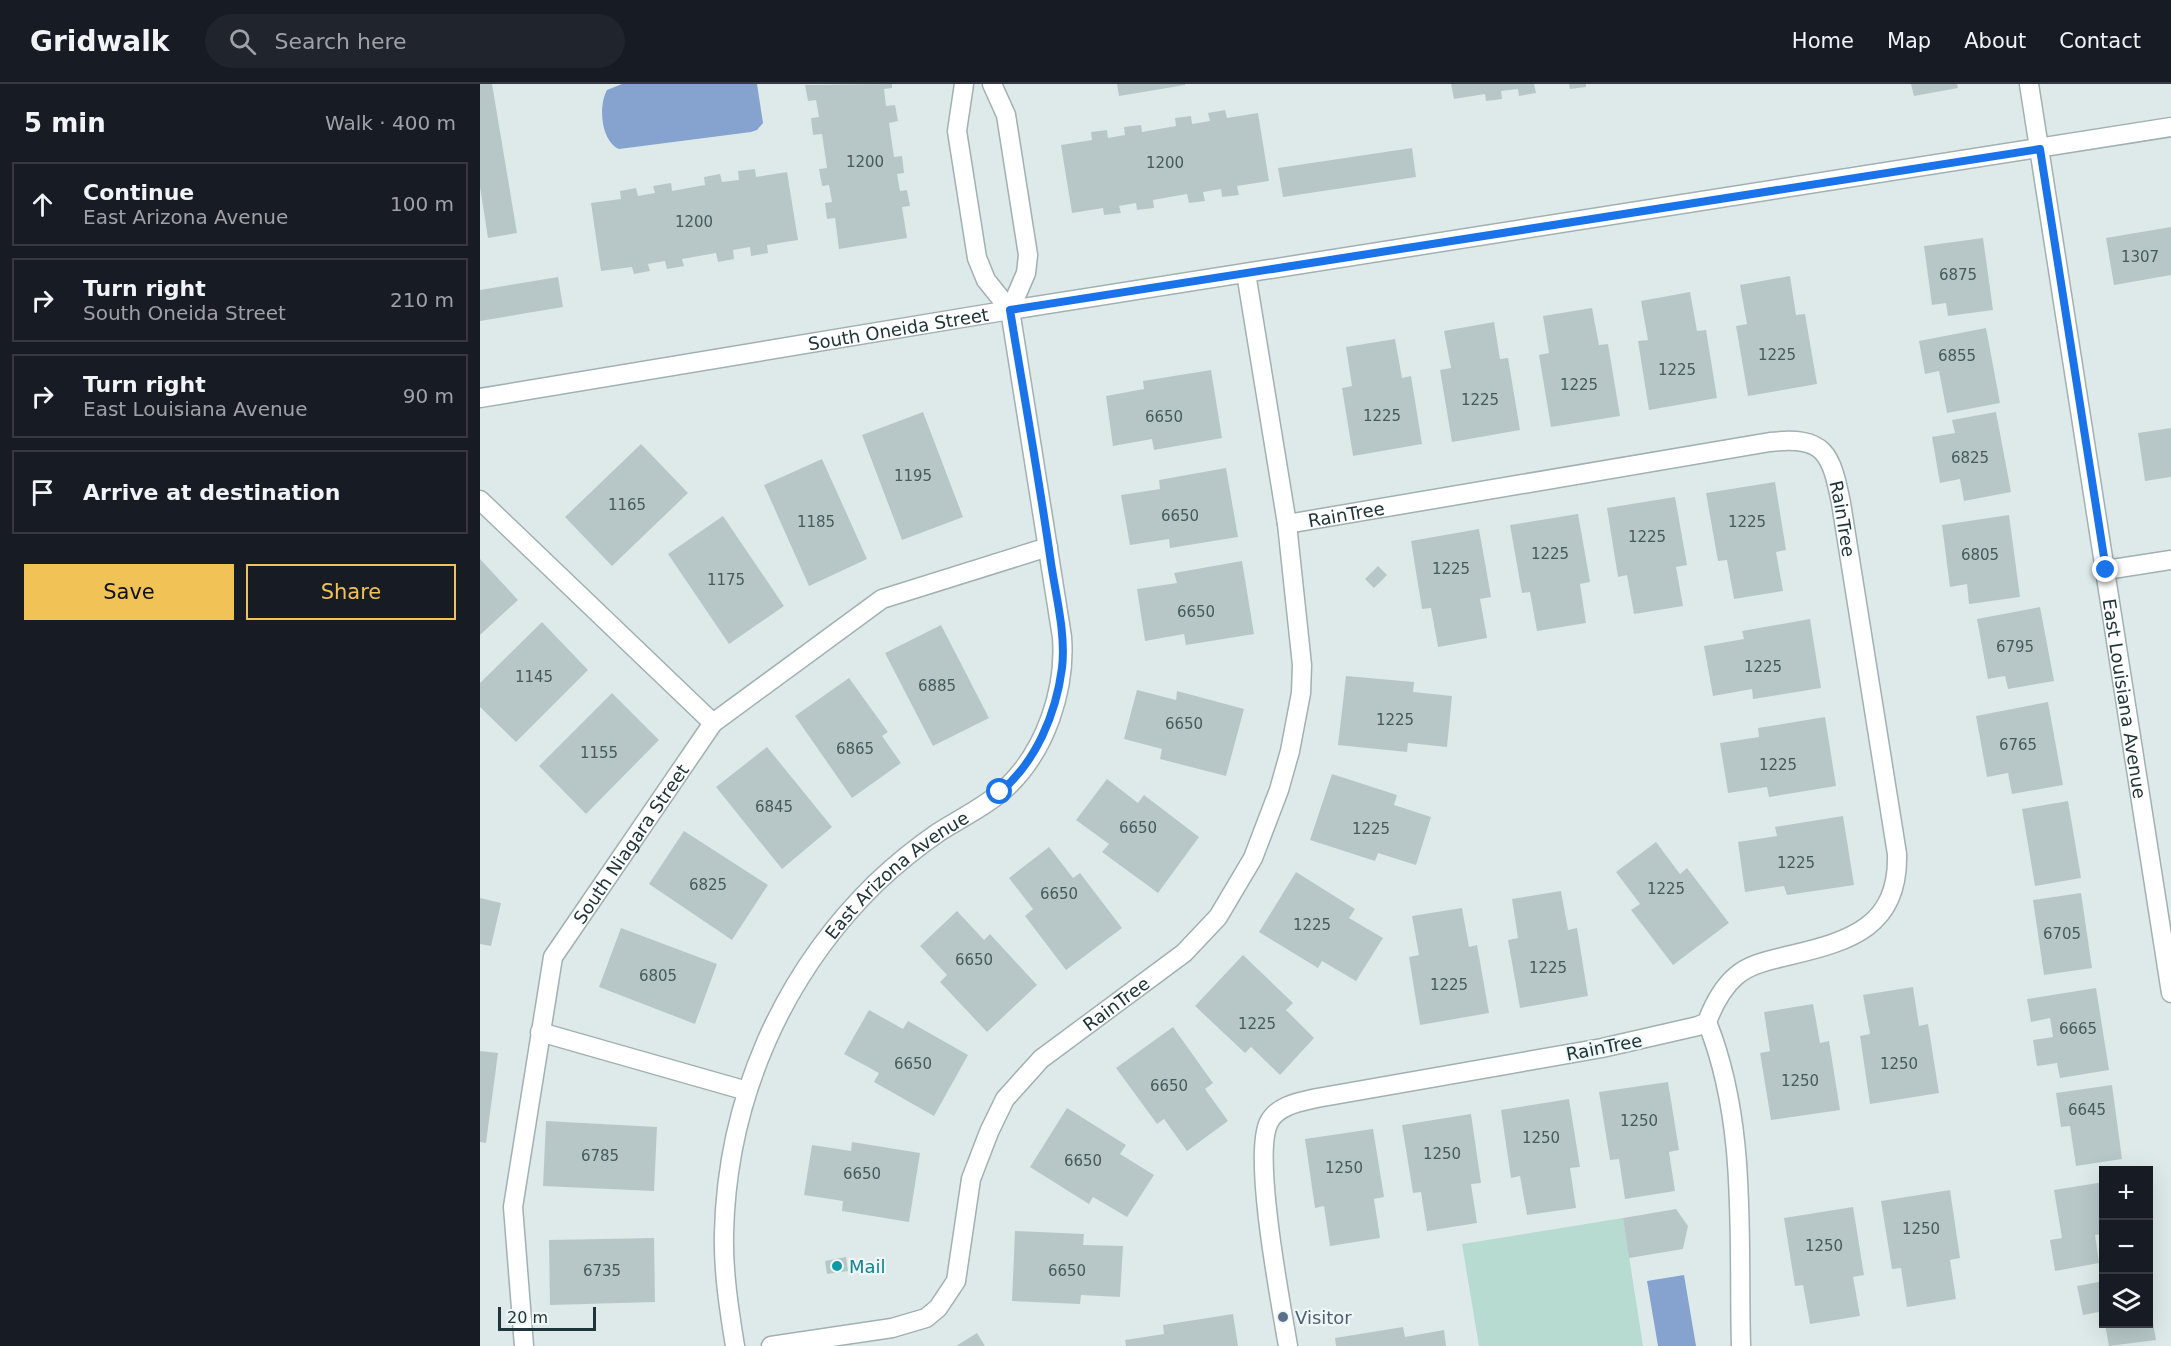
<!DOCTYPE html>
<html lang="en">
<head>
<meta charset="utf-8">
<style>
  body { margin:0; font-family:"DejaVu Sans",sans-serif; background:#20242c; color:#f1f3f6 }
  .controls { position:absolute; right:18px; bottom:18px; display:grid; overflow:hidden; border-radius:0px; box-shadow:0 6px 24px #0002 }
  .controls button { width:54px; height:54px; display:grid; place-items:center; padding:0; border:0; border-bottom:2px solid #363941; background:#171b24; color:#f1f3f6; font:30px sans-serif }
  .scale { position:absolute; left:18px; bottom:15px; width:98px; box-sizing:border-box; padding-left:6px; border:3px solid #203539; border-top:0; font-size:16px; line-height:21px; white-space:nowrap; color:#203539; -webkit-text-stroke:4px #eff7f6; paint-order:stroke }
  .stop { position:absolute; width:18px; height:18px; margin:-14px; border:4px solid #1a73e8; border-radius:50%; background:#fff }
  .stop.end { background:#1a73e8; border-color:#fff; box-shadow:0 2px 6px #0008 }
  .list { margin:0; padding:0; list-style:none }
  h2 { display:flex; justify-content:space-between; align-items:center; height:78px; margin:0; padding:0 24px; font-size:26px }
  h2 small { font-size:20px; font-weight:400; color:#9ea1a6 }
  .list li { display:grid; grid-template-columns:39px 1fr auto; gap:18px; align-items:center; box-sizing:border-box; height:84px; margin:0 12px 12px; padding:0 12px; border:2px solid #363941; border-radius:0px }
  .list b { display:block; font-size:22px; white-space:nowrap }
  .list p { margin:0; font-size:20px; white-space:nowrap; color:#9ea1a6 }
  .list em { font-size:20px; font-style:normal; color:#9ea1a6 }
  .actions { display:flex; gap:12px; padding:18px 24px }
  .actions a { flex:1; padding:14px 0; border:2px solid #f1c255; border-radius:0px; text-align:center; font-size:21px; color:#f1c255 }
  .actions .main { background:#f1c255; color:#111 }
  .icon { flex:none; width:33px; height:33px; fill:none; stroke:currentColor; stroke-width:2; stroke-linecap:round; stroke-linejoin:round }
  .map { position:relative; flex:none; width:1691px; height:1262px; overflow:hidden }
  header { display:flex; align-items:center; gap:36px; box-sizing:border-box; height:84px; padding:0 30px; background:#171b24; border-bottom:2px solid #363941 }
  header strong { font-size:28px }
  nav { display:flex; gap:33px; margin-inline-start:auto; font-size:21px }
  .search { width:420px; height:54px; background:#20242c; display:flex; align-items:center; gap:15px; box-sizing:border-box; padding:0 21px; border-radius:33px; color:#9ea1a6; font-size:22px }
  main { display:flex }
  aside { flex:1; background:#171b24 }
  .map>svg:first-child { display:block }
  .green { fill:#b7dbd1 }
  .water { fill:#86a3cf }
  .building { fill:#b7c7c7 }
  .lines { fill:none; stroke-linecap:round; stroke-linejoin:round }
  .service-casing { stroke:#a1b0b1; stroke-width:21 }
  .minor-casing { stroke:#a1b0b1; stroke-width:21 }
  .tertiary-casing { stroke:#a1b0b1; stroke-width:21 }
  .service { stroke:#fff; stroke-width:18 }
  .minor { stroke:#fff; stroke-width:18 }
  .tertiary { stroke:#fff; stroke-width:18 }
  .route { stroke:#1a73e8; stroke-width:8 }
  .culture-dot { fill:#0f9aa8; stroke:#eff7f6; stroke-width:2 }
  .service-dot { fill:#5c6f8a; stroke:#eff7f6; stroke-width:2 }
  .labels { text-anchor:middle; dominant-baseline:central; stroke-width:4.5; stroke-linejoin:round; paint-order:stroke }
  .number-label { font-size:15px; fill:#465a5c }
  .street-label { font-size:18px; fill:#203539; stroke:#eff7f6 }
  .culture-label { font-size:18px; fill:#0d838f; stroke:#eff7f6; text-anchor:start }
  .service-label { font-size:18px; fill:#4e5e75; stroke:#eff7f6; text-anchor:start }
</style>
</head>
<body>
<header>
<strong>Gridwalk</strong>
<div class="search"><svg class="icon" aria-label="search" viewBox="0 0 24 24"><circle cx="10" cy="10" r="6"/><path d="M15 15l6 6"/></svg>Search here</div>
<nav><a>Home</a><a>Map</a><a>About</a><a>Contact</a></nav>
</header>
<main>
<aside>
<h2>5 min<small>Walk · 400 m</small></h2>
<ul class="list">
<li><svg class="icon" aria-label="ahead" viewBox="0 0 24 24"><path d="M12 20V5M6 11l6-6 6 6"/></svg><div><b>Continue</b><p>East Arizona Avenue</p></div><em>100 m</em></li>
<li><svg class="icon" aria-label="right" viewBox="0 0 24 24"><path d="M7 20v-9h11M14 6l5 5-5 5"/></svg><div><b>Turn right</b><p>South Oneida Street</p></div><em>210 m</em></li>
<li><svg class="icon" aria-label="right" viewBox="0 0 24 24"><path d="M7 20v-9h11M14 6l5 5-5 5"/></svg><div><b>Turn right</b><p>East Louisiana Avenue</p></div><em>90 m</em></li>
<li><svg class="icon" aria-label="arrive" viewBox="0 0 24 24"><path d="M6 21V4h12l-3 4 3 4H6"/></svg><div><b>Arrive at destination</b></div></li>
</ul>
<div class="actions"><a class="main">Save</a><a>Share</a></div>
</aside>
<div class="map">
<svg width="1691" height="1262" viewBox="0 0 1691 1262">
  <rect width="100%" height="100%" fill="#deeaea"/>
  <path class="green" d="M1143,1134L1163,1262H999L982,1160Z"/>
  <path class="water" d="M142,0H277L283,39L277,46L271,48L139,65C121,57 118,22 127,6Z
    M1204,1191L1216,1262H1178L1167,1197Z"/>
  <path class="building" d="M0,0H12L37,149L8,154L0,103Z
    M412,0V4L404,5L406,22L415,21L418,37L409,39L414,73L422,72L424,89L417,90L420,107L427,106L430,122L422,123L427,154L359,165L355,134L347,135L345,119L352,118L349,101L342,102L339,85L347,84L342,50L333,51L331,34L339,33L336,16L328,17L325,1Z
    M637,0H705V1L639,12Z
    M971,0H1054L1056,9L1039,12L1038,5L1021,7L1022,15L1006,17L1005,10L974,15Z
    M1089,0H1106V3L1090,5Z
    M1431,0H1477L1478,4L1434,12Z
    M745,26L747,34L778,29L789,97L757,102L759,111L742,113L741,105L723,108L725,117L709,119L707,110L673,116L674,124L657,126L656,119L639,122L641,129L624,131L623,124L592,129L581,61L612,56L611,48L627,46L628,54L645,51L644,43L661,41L662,48L696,42L695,34L711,32L712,40L730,37L728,29Z
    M932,64L936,93L803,113L798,84Z
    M275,85L276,93L307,88L318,156L287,161L288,169L271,172L270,163L253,166L254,175L238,178L236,169L202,175L204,182L187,185L185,177L168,180L170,187L154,190L152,183L121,187L111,119L141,115L140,107L156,104L158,112L175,109L173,102L191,99L192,107L225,101L224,93L240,90L242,98L259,96L258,87Z
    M1691,143V191L1634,201L1626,154Z
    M1503,154L1513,226L1468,232L1466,219L1452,221L1444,162Z
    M1310,192L1316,231L1325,230L1337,300L1268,312L1256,242L1267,240L1260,201Z
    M78,193L83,223L0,237V206Z
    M1210,208L1217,247L1226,246L1237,314L1169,326L1158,257L1168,256L1161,217Z
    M1112,224L1119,261L1128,260L1140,332L1071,343L1059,271L1069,269L1063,232Z
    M1014,238L1020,275L1028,274L1040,346L972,358L960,286L971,284L964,247Z
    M1506,244L1520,319L1467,329L1459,287L1445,290L1439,257Z
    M915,255L922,294L931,292L942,360L873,372L862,304L872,302L866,263Z
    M731,286L742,354L674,366L672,355L633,362L626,312L664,305L663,297Z
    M443,328L483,433L422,456L382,351Z
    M1516,328L1531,408L1484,417L1480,395L1460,399L1452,353L1475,349L1472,336Z
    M1691,344V393L1665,397L1658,349Z
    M161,360L208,409L132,482L85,433Z
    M342,375L387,475L329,502L284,401Z
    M746,384L758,453L690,464L689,455L650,461L641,411L680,405L679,396Z
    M1295,398L1306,466L1296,468L1303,507L1254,515L1247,476L1238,477L1226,409Z
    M1195,413L1207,481L1196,483L1203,522L1154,530L1147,491L1138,493L1127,424Z
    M1098,430L1110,498L1100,500L1106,539L1057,547L1050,508L1042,509L1030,441Z
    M1529,431L1540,513L1489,520L1487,500L1470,503L1462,441Z
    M243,432L304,522L249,560L188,470Z
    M999,445L1011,513L1000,515L1007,554L958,563L951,524L942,525L931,457Z
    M0,475L38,516L0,551Z
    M762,477L774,550L706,561L704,550L665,557L657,505L697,499L694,489Z
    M898,482L907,491L894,504L885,495Z
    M1560,523L1574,597L1528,605L1525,592L1508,595L1497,535Z
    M1330,535L1341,604L1273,615L1272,605L1233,612L1224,562L1264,555L1262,547Z
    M62,538L108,586L36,658L0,623V599Z
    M461,541L509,634L453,662L405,569Z
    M866,592L934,598L933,608L972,612L967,663L928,659L927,668L858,661Z
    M369,594L408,648L402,652L421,679L372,714L315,632Z
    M657,606L696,616L697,607L764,625L746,692L680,675L682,665L644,655Z
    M132,609L179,656L106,730L59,682Z
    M1568,618L1583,701L1532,710L1528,689L1507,693L1496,632Z
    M1345,633L1356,702L1289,713L1287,703L1248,709L1240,659L1279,653L1278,644Z
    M287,663L352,743L302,785L236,703Z
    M852,690L917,711L914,721L951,733L936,781L898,769L895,777L830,756Z
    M627,695L658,719L664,711L719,753L678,809L622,768L629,760L596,736Z
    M1588,717L1601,794L1555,802L1542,725Z
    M1363,732L1374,801L1307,811L1304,802L1265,808L1258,758L1297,752L1295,743Z
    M204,747L288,801L252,856L169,800Z
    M1176,758L1200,790L1207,784L1249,839L1193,881L1151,826L1160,820L1136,788Z
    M569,763L593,794L600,789L642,844L586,886L545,832L553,825L529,794Z
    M816,788L875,825L869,834L903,854L876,897L842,877L838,884L779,848Z
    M1081,807L1088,846L1097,844L1108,912L1040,924L1028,856L1038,854L1032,815Z
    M1601,809L1612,884L1564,891L1553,816Z
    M0,814L21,819L11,862L0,860Z
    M982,824L989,863L997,861L1009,929L940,941L929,873L939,871L932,832Z
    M477,827L504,856L510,850L557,901L507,948L460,898L467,891L440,862Z
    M141,844L237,880L215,940L119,903Z
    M763,871L813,919L806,926L834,954L800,991L771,963L765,969L715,922Z
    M1433,903L1439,942L1448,940L1459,1009L1390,1020L1380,952L1390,950L1383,911Z
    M1616,904L1629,986L1580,994L1577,979L1557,982L1553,956L1573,953L1570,934L1551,938L1547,915Z
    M1333,920L1340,959L1349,957L1360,1026L1291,1036L1280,969L1290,967L1284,928Z
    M389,926L423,945L428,937L488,971L454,1032L394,998L399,989L364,970Z
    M693,943L733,999L725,1005L748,1037L707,1067L684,1035L677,1040L636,984Z
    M0,967L18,969L6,1059L0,1058Z
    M1188,998L1199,1066L1189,1068L1195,1107L1145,1115L1139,1075L1130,1076L1119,1008Z
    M1632,1001L1642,1075L1596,1082L1590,1042L1581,1043L1576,1009Z
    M1089,1015L1100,1083L1090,1084L1096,1124L1047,1131L1040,1092L1031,1094L1021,1026Z
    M587,1024L646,1061L640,1070L674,1091L647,1133L613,1113L609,1120L550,1083Z
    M991,1030L1001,1099L991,1100L997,1139L947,1147L941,1108L933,1109L922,1041Z
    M66,1037L177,1043L174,1107L63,1102Z
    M893,1045L904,1113L894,1115L900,1154L850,1162L844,1122L835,1124L825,1055Z
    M372,1058L440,1069L429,1138L362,1127L363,1117L324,1111L332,1061L371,1067Z
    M1624,1098V1150L1615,1151L1619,1179L1575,1187L1570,1156L1582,1154L1574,1106Z
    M1470,1106L1480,1174L1470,1176L1476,1215L1427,1223L1421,1184L1412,1185L1401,1117Z
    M1373,1123L1384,1191L1373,1193L1380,1232L1330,1240L1323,1201L1315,1202L1304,1134Z
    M1196,1125L1208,1142L1203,1165L1149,1174L1143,1134Z
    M535,1147L604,1150L603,1161L643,1162L640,1213L601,1211L600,1220L532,1217Z
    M174,1154L175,1218L70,1221L69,1156Z
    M366,1173L368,1187L347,1190L345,1177Z
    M1624,1197V1227L1603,1231L1597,1202Z
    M1670,1221L1676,1256L1629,1262L1625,1240H1668Z
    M753,1230L758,1262H646L645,1256L684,1250L683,1241Z
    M923,1243L925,1253L964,1246L966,1262H856L855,1254Z
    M497,1249L505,1262H476Z"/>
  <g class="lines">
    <defs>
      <g id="service">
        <path d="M484,0L477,47L497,174L506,196L530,226L546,189L548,171L526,31L512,0"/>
        <path d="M0,416L233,639"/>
        <path id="s1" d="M807,440L1290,358C1345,352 1351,369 1361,419L1417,770C1419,842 1371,857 1311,871C1292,876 1271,879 1256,892C1242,904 1233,922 1227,938L1218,942L1122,964L837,1014C820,1018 798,1021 789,1038C772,1071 801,1220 808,1262"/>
        <path d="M1227,938C1268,1040 1258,1154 1261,1262"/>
        <path d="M60,948L267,1007"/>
        <path id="s2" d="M44,1262L33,1123L73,873L233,639L402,515L568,463"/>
        <path id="s3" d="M291,1262L412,1244L446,1234L458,1224L476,1197L491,1095L509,1048L525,1015L561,975L704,869L738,833L773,774L799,706L810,667L821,609L822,581L807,440L766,189"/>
      </g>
      <g id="minor">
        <path id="s4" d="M1549,0L1691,909"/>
        <path d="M1626,486L1691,476"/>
        <path id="s5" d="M255,1262C249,1225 243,1187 244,1149C247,1017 301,892 396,799C415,781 437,763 459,748C481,734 508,721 527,703C566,666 586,605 582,553L530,226"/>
      </g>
      <g id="tertiary">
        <path id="s6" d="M0,314L530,226L1691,43"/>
      </g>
    </defs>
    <use href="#service" class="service-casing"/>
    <use href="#minor" class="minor-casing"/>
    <use href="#tertiary" class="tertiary-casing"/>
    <use href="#service" class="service"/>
    <use href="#minor" class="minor"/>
    <use href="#tertiary" class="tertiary"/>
  </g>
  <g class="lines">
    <path class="route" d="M520,708C556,678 576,630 582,584C586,550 576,513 571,479C559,395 544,311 530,226L1560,65L1626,486"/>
  </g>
  <circle class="culture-dot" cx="357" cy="1182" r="6"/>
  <circle class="service-dot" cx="803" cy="1233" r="6"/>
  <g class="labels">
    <g class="number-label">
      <text x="385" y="78">1200</text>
      <text x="685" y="79">1200</text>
      <text x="214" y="138">1200</text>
      <text x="1660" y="173">1307</text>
      <text x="1478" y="191">6875</text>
      <text x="1297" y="271">1225</text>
      <text x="1477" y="272">6855</text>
      <text x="1197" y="286">1225</text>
      <text x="1099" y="301">1225</text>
      <text x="1000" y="316">1225</text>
      <text x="902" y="332">1225</text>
      <text x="684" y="333">6650</text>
      <text x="1490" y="374">6825</text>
      <text x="433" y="392">1195</text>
      <text x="147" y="421">1165</text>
      <text x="700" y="432">6650</text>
      <text x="336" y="438">1185</text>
      <text x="1267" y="438">1225</text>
      <text x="1167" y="453">1225</text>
      <text x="1070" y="470">1225</text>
      <text x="1500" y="471">6805</text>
      <text x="971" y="485">1225</text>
      <text x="246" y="496">1175</text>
      <text x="716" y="528">6650</text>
      <text x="1535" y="563">6795</text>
      <text x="1283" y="583">1225</text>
      <text x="54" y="593">1145</text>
      <text x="457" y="602">6885</text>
      <text x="915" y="636">1225</text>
      <text x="704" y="640">6650</text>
      <text x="1538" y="661">6765</text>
      <text x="375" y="665">6865</text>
      <text x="119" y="669">1155</text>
      <text x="1298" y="681">1225</text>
      <text x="294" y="723">6845</text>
      <text x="658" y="744">6650</text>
      <text x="891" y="745">1225</text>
      <text x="1316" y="779">1225</text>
      <text x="228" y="801">6825</text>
      <text x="1186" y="805">1225</text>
      <text x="579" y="810">6650</text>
      <text x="832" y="841">1225</text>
      <text x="1582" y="850">6705</text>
      <text x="494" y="876">6650</text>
      <text x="1068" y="884">1225</text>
      <text x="178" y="892">6805</text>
      <text x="969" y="901">1225</text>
      <text x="777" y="940">1225</text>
      <text x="1598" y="945">6665</text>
      <text x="433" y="980">6650</text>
      <text x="1419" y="980">1250</text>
      <text x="1320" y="997">1250</text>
      <text x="689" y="1002">6650</text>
      <text x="1607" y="1026">6645</text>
      <text x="1159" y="1037">1250</text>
      <text x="1061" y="1054">1250</text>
      <text x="962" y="1070">1250</text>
      <text x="120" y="1072">6785</text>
      <text x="603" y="1077">6650</text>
      <text x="864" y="1084">1250</text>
      <text x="382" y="1090">6650</text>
      <text x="1441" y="1145">1250</text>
      <text x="1344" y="1162">1250</text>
      <text x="122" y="1187">6735</text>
      <text x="587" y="1187">6650</text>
    </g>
    <g class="street-label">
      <text stroke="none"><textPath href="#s6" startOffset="424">South Oneida Street</textPath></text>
      <text stroke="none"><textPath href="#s1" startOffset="60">RainTree</textPath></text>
      <text stroke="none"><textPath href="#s1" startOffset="616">RainTree</textPath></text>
      <text stroke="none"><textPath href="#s4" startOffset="622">East Louisiana Avenue</textPath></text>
      <text stroke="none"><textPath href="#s2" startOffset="530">South Niagara Street</textPath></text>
      <text stroke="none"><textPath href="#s5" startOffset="526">East Arizona Avenue</textPath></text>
      <text stroke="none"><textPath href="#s3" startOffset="543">RainTree</textPath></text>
      <text transform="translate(1124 963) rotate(-11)">RainTree</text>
    </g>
    <g class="culture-label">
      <text x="369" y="1182">Mail</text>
    </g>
    <g class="service-label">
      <text x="815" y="1233">Visitor</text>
    </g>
  </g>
</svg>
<div class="controls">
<button>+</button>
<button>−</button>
<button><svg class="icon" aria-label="layers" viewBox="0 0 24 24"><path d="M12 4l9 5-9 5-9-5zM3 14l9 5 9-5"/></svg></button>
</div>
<div class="scale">20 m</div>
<div class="stop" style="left:520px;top:708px"></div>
<div class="stop end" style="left:1626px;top:486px"></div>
</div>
</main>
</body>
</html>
